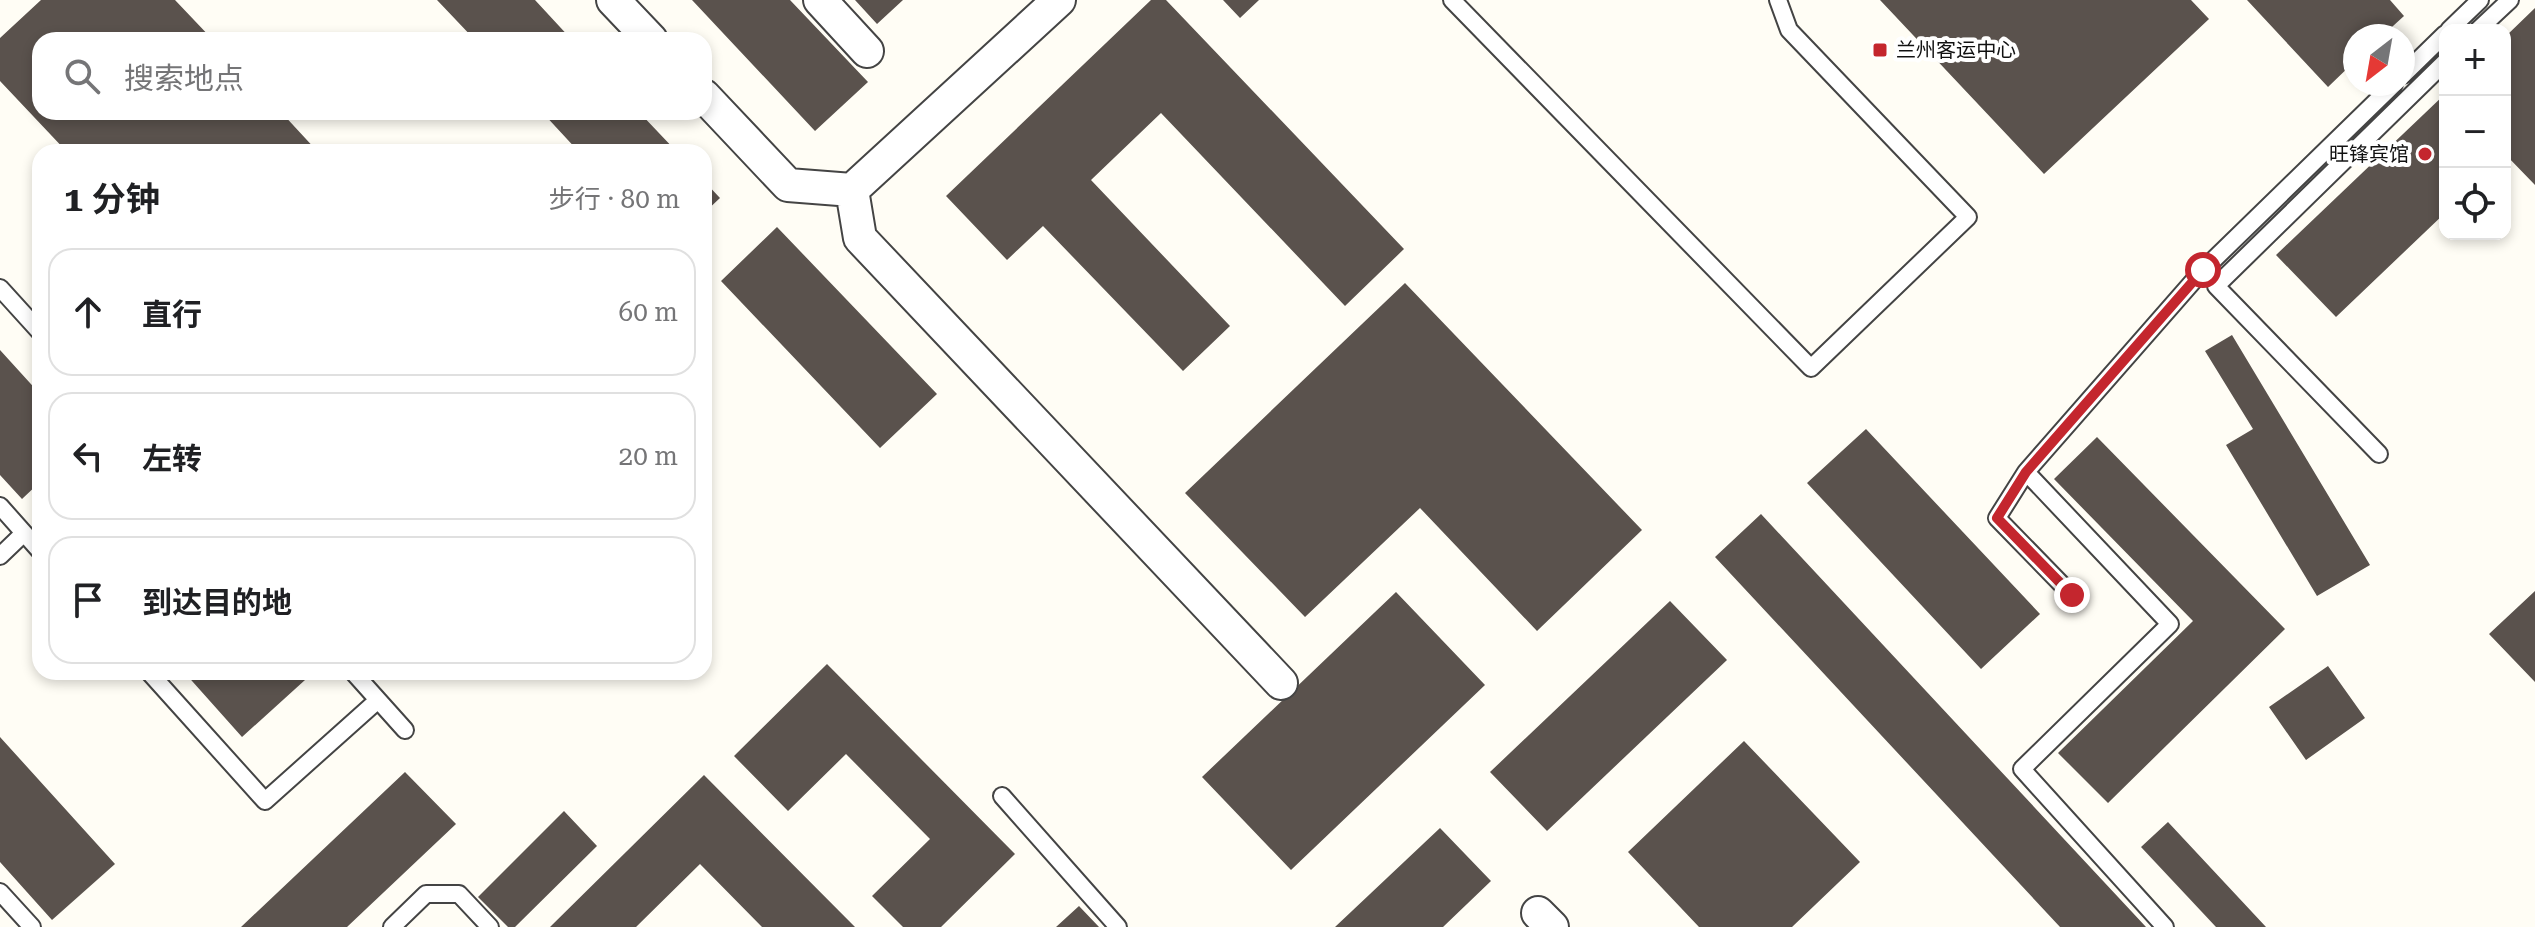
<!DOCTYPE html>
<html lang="zh">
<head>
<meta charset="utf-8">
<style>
  body { margin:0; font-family:"Roboto Serif","Noto Sans SC",serif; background:#f6f6f6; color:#202124 }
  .controls { position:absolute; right:24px; top:24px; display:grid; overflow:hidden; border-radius:16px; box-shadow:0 4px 12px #0003 }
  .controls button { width:72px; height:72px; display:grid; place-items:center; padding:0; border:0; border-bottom:2px solid #e0e0e0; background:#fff; color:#202124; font:40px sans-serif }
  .compass { position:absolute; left:2343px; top:24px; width:72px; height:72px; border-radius:50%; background:#fff; box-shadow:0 4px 12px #0003; rotate:211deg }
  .stop { position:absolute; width:24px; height:24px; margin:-18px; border:6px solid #c4262e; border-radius:50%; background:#fff }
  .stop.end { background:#c4262e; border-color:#fff; box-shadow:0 2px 8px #0008 }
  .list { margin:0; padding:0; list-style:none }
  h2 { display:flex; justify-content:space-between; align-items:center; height:104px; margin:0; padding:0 32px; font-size:34px }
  h2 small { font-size:26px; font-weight:400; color:#757577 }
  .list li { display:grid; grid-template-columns:52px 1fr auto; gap:24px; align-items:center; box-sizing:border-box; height:128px; margin:0 16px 16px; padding:0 16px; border:2px solid #e0e0e0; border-radius:24px }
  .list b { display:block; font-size:30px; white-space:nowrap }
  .list em { font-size:26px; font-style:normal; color:#757577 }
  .icon { flex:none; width:44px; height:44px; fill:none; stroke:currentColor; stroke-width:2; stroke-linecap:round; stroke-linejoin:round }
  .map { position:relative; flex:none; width:2535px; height:927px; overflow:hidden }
  .search { position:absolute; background:#fff; box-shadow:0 4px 12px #0003; left:32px; top:32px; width:680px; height:88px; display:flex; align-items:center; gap:20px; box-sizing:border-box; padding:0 28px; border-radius:24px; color:#757577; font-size:30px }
  .panel { position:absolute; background:#fff; box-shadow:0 4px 12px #0003; left:32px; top:144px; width:680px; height:536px; border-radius:24px }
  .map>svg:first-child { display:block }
  .building { fill:#5a524d }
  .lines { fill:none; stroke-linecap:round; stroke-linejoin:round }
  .service-casing { stroke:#444; stroke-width:20 }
  .minor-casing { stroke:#444; stroke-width:36 }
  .service { stroke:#fff; stroke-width:16 }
  .minor { stroke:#fff; stroke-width:32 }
  .route { stroke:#c4262e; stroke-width:10 }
  .poi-dot { fill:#c4262e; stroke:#fff; stroke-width:3 }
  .labels { text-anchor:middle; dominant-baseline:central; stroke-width:8; stroke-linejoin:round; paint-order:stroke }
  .poi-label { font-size:20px; fill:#111; stroke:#fff; text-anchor:start }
</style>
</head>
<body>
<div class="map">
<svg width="2535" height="927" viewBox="0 0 2535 927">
  <rect width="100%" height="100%" fill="#fffdf5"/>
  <path class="building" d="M41,0H175L213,40H40V112H281L318,152H67L0,81V38Z
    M437,0H535L572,40H475Z
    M692,0H790L868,82L815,131Z
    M855,0H903L877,24Z
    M1151,0H1166L1404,249L1345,306L1161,113L1091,180L1230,326L1183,371L1043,226L1007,260L946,196Z
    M1223,0H1259L1240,18Z
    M1880,0H2191L2209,19L2044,174Z
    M2247,0H2390L2404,16L2382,36H2355V61L2328,87Z
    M2535,8V185L2505,154V37Z
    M2445,94V213L2336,317L2276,255Z
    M542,112H639L677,152H579Z
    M704,181L720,198L704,213Z
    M777,227L937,394L880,448L721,281Z
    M1405,283L1642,530L1537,631L1420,508L1305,617L1185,493Z
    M2232,335L2370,565L2317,596L2226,445L2253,429L2205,351Z
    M0,350L40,394V482L22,499L0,475Z
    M1866,429L2040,614L1981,669L1807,483Z
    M2097,437L2285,629L2108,803L2058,753L2193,621L2054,479Z
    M1761,514L2146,927H2060L1715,557Z
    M2535,591V682L2489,634Z
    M1396,592L1485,685L1291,870L1202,777Z
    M1670,601L1727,660L1547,831L1490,772Z
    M827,664L1015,854L941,927H903L872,896L930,839L846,754L788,811L734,756Z
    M2328,666L2365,718L2306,760L2269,707Z
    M184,672H297L305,680L242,737Z
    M0,737L115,864L52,920L0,862Z
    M1744,741L1860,862L1792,927H1699L1628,852Z
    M405,772L456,824L347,927H241Z
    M704,775L855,927H762L700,864L636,927H550Z
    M564,811L597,846L515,927H508L478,897Z
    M2168,822L2266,927H2216L2141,847Z
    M1440,828L1491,881L1443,927H1335Z
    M1079,906L1099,927H1056Z"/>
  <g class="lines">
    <defs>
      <path id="service" d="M1452,0L1811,368L1968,217L1789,30L1778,0
        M2449,30L2480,0
        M2478,30L2510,0
        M2403,75L2445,34
        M0,288L40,332
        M2379,454L2216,286L2445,62
        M2026,472L1997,518L2072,595
        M0,506L40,551
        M0,556L24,533
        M149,672L265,801L378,700
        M353,672L405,730
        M1002,796L1118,927
        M0,892L32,927
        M392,927L426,894H459L490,927
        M2165,927L2022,769L2170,624L2026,472L2203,270L2394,84"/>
      <path id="minor" d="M613,0L651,40
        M820,0L867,51
        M704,96L788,185L852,190L1059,0
        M852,190L860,238L1281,683
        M1538,913L1552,927"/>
    </defs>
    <use href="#service" class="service-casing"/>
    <use href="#minor" class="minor-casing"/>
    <use href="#service" class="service"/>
    <use href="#minor" class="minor"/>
  </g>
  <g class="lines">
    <path class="route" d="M2072,595L1997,518L2026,472L2203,270"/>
  </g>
  <g class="poi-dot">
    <rect x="1872" y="42" width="16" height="16" rx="4"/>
    <circle cx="2425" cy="154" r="8"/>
  </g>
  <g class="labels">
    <g class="poi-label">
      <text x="1896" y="50">兰州客运中心</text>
      <text x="2409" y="154" text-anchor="end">旺锋宾馆</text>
    </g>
  </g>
</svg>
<div class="controls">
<button>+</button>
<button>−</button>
<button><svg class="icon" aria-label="locate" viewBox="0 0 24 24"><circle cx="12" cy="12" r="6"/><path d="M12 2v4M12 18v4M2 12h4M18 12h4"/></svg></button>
</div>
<svg class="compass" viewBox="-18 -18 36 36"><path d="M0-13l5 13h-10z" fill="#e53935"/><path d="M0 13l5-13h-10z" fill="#757577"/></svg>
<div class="stop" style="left:2203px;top:270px"></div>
<div class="stop end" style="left:2072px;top:595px"></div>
<div class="search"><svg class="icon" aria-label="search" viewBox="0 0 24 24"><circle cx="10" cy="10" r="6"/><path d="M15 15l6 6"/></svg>搜索地点</div>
<section class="panel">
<h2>1 分钟<small>步行 · 80 m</small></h2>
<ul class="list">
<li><svg class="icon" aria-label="ahead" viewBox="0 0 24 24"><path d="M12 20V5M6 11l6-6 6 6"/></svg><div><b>直行</b></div><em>60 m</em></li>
<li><svg class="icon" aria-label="left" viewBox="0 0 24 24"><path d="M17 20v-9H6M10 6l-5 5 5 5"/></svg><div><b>左转</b></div><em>20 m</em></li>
<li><svg class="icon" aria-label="arrive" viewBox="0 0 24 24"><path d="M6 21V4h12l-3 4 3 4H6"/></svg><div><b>到达目的地</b></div></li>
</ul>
</section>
</div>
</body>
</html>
